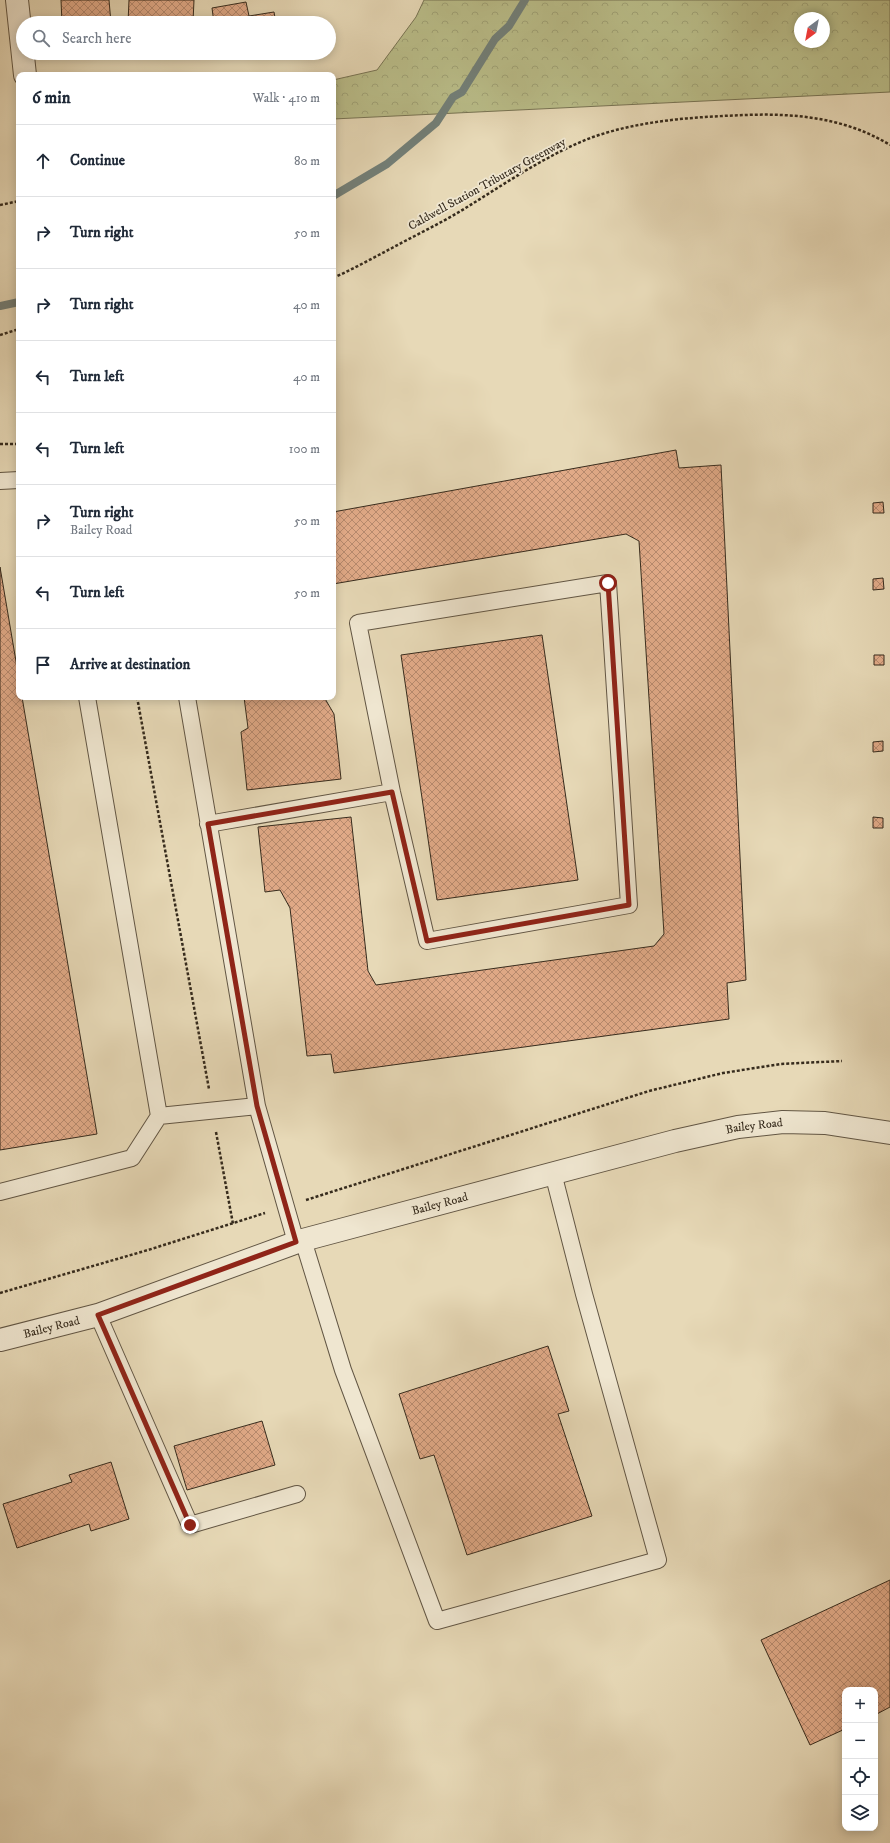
<!DOCTYPE html>
<html lang="en">
<head>
<meta charset="utf-8">
<style>
  body { margin:0; font-family:"IM FELL DW Pica",serif; background:#f6f6f7; color:#1f2937 }
  .controls { position:absolute; right:12px; bottom:12px; display:grid; overflow:hidden; border-radius:8px; box-shadow:0 2px 10px #0003 }
  .controls button { width:36px; height:36px; display:grid; place-items:center; padding:0; border:0; border-bottom:1px solid #e0e1e3; background:#fff; color:#1f2937; font:20px sans-serif }
  .compass { position:absolute; left:794px; top:12px; width:36px; height:36px; border-radius:50%; background:#fff; box-shadow:0 2px 10px #0003; rotate:212deg }
  .stop { position:absolute; width:12px; height:12px; margin:-9px; border:3px solid #8f2418; border-radius:50%; background:#fff }
  .stop.end { background:#8f2418; border-color:#fff; box-shadow:0 1px 4px #0008 }
  .list { margin:0; padding:0; list-style:none }
  h2 { display:flex; justify-content:space-between; align-items:center; height:52px; margin:0; padding:0 16px; font-size:17px }
  h2 small { font-size:13px; font-weight:400; color:#747a83 }
  .list li { display:grid; grid-template-columns:26px 1fr auto; gap:12px; align-items:center; box-sizing:border-box; height:72px; padding:0 16px; border-top:1px solid #e0e1e3 }
  .list b { display:block; font-size:15px; white-space:nowrap }
  .list p { margin:0; font-size:13px; white-space:nowrap; color:#747a83 }
  .list em { font-size:13px; font-style:normal; color:#747a83 }
  .icon { flex:none; width:22px; height:22px; fill:none; stroke:currentColor; stroke-width:2; stroke-linecap:round; stroke-linejoin:round }
  .map { position:relative; flex:none; width:890px; height:1843px; overflow:hidden }
  .search { position:absolute; background:#fff; box-shadow:0 2px 10px #0003; left:16px; top:16px; width:320px; height:44px; display:flex; align-items:center; gap:10px; box-sizing:border-box; padding:0 14px; border-radius:22px; color:#747a83; font-size:15px }
  .panel { position:absolute; background:#fff; box-shadow:0 2px 10px #0003; left:16px; top:72px; width:320px; height:628px; border-radius:8px }
  .map>svg:first-child { display:block }
  .forest { fill:url(#forest-crowns); stroke:#787454; fill-rule:evenodd }
  .lines { fill:none; stroke-linecap:round; stroke-linejoin:round }
  .stream { stroke:#72807a; stroke-width:8 }
  .building { fill:url(#building-cross-hatch); stroke:#362b1d }
  .service-casing { stroke:#625644; stroke-width:18 }
  .minor-casing { stroke:#625644; stroke-width:24 }
  .tertiary-casing { stroke:#625644; stroke-width:24 }
  .path { stroke:#362b1d; stroke-width:2.5; stroke-dasharray:3 2; stroke-linecap:butt }
  .service { stroke:#efe6d0; stroke-width:16 }
  .minor { stroke:#efe6d0; stroke-width:22 }
  .tertiary { stroke:#efe6d0; stroke-width:22 }
  .route { stroke:#8f2418; stroke-width:5 }
  .labels { text-anchor:middle; dominant-baseline:central; stroke-width:3.5; stroke-linejoin:round; paint-order:stroke }
  .street-label { font-size:12px; fill:#362b1d; stroke:#efe6d0 }
</style>
</head>
<body>
<div class="map">
<svg width="890" height="1843" viewBox="0 0 890 1843">
  <defs>
    <pattern id="forest-crowns" width="20" height="18" patternUnits="userSpaceOnUse"><rect width="20" height="18" fill="#babe8a"/><path d="M2 6a3 3 0 1 1 6 0M12 15a3 3 0 1 1 6 0" fill="none" stroke="#a0a377"/></pattern>
    <pattern id="building-cross-hatch" width="8" height="8" patternUnits="userSpaceOnUse"><rect width="8" height="8" fill="#e2ab89"/><path d="M0 0l8 8M0 8l8-8" fill="none" stroke="#b88b6f"/></pattern>
  </defs>
  <rect width="100%" height="100%" fill="#e7d9b7"/>
  <filter id="stains"><feTurbulence type="fractalNoise" baseFrequency=".005" numOctaves="4"/><feColorMatrix values="0 0 0 0 .2 0 0 0 0 .09 0 0 0 0 .02 0 0 0 .5 -.17"/></filter>
  <radialGradient id="worn" r=".72"><stop offset=".6" stop-color="#630" stop-opacity="0"/><stop offset="1" stop-color="#630" stop-opacity=".3"/></radialGradient>
  <path class="forest" d="M424,0H890V92L333,119V80L377,70L416,17ZM800,18H824V42H800Z"/>
  <g class="lines">
    <path class="stream" d="M333,196L387,164L436,123L453,97L462,92L495,39L509,26L525,0
      M0,306L19,302"/>
  </g>
  <path class="building" d="M61,0H109L111,23H62Z
    M129,0H194L193,22L128,23Z
    M246,2L249,16L274,12L276,23H214L212,8Z
    M676,450L679,468L721,465L746,980L727,983L729,1019L334,1073L331,1054L307,1056L290,908L280,890L265,892L258,827L351,817L368,971L376,985L654,946L664,934L639,541L626,534L333,584V512Z
    M883,502L884,513H873V503Z
    M0,567L19,679V697H22L97,1134L0,1150Z
    M883,578L884,589L873,590V579Z
    M542,635L578,880L437,900L401,655Z
    M874,655H884V665H874Z
    M244,697H324L334,714L341,779L247,790L241,732L248,728Z
    M883,741V751L873,752V742Z
    M873,817L883,818V828H873Z
    M548,1346L569,1411L558,1414L592,1516L467,1555L434,1455L420,1459L399,1394Z
    M262,1421L275,1465L187,1490L174,1446Z
    M111,1462L129,1519L91,1531L89,1524L17,1548L3,1504L72,1482L69,1475Z
    M890,1580V1707L875,1715V1690H845V1729L810,1745L761,1640Z"/>
  <g class="lines">
    <defs>
      <path id="service" d="M0,481L19,480
        M608,583L629,905L427,941L392,792L358,623Z
        M87,697L159,1116L257,1106
        M187,697L257,1106L296,1242
        M208,824L392,792
        M0,1192L132,1158L159,1116
        M303,1240L343,1370L437,1621L658,1560L584,1294L553,1173
        M98,1315L190,1525L297,1494"/>
      <path id="minor" d="M17,0L25,75"/>
      <g id="tertiary">
        <path id="s1" d="M0,1340L98,1315L303,1240L675,1141L738,1127L783,1122L825,1123L890,1133"/>
      </g>
    </defs>
    <use href="#service" class="service-casing"/>
    <use href="#minor" class="minor-casing"/>
    <use href="#tertiary" class="tertiary-casing"/>
    <path class="path" d="M0,205L19,201
      M333,278C353,269 373,258 392,248C414,236 437,225 459,212C502,186 545,155 593,137C642,120 694,117 745,115C796,113 846,118 890,145
      M0,335L19,329
      M0,444H19
      M137,697L209,1089
      M216,1132L233,1224
      M306,1200L649,1091L723,1073L781,1064L842,1061
      M0,1293L148,1250L265,1213"/>
    <use href="#service" class="service"/>
    <use href="#minor" class="minor"/>
    <use href="#tertiary" class="tertiary"/>
  </g>
  <g class="lines">
    <path class="route" d="M190,1525L98,1315L296,1242L257,1106L208,824L392,792L427,941L629,905L608,583"/>
  </g>
  <g class="labels">
    <g class="street-label">
      <text transform="translate(487 184) rotate(-29)">Caldwell Station Tributary Greenway</text>
      <text stroke="none"><textPath href="#s1" startOffset="785">Bailey Road</textPath></text>
      <text stroke="none"><textPath href="#s1" startOffset="461">Bailey Road</textPath></text>
      <text stroke="none"><textPath href="#s1" startOffset="53">Bailey Road</textPath></text>
    </g>
  </g>
  <rect width="100%" height="100%" filter="url(#stains)"/>
  <rect width="100%" height="100%" fill="url(#worn)"/>
</svg>
<div class="controls">
<button>+</button>
<button>−</button>
<button><svg class="icon" aria-label="locate" viewBox="0 0 24 24"><circle cx="12" cy="12" r="6"/><path d="M12 2v4M12 18v4M2 12h4M18 12h4"/></svg></button>
<button><svg class="icon" aria-label="layers" viewBox="0 0 24 24"><path d="M12 4l9 5-9 5-9-5zM3 14l9 5 9-5"/></svg></button>
</div>
<svg class="compass" viewBox="-18 -18 36 36"><path d="M0-13l5 13h-10z" fill="#e53935"/><path d="M0 13l5-13h-10z" fill="#747a83"/></svg>
<div class="stop" style="left:608px;top:583px"></div>
<div class="stop end" style="left:190px;top:1525px"></div>
<div class="search"><svg class="icon" aria-label="search" viewBox="0 0 24 24"><circle cx="10" cy="10" r="6"/><path d="M15 15l6 6"/></svg>Search here</div>
<section class="panel">
<h2>6 min<small>Walk · 410 m</small></h2>
<ul class="list">
<li><svg class="icon" aria-label="ahead" viewBox="0 0 24 24"><path d="M12 20V5M6 11l6-6 6 6"/></svg><div><b>Continue</b></div><em>80 m</em></li>
<li><svg class="icon" aria-label="right" viewBox="0 0 24 24"><path d="M7 20v-9h11M14 6l5 5-5 5"/></svg><div><b>Turn right</b></div><em>50 m</em></li>
<li><svg class="icon" aria-label="right" viewBox="0 0 24 24"><path d="M7 20v-9h11M14 6l5 5-5 5"/></svg><div><b>Turn right</b></div><em>40 m</em></li>
<li><svg class="icon" aria-label="left" viewBox="0 0 24 24"><path d="M17 20v-9H6M10 6l-5 5 5 5"/></svg><div><b>Turn left</b></div><em>40 m</em></li>
<li><svg class="icon" aria-label="left" viewBox="0 0 24 24"><path d="M17 20v-9H6M10 6l-5 5 5 5"/></svg><div><b>Turn left</b></div><em>100 m</em></li>
<li><svg class="icon" aria-label="right" viewBox="0 0 24 24"><path d="M7 20v-9h11M14 6l5 5-5 5"/></svg><div><b>Turn right</b><p>Bailey Road</p></div><em>50 m</em></li>
<li><svg class="icon" aria-label="left" viewBox="0 0 24 24"><path d="M17 20v-9H6M10 6l-5 5 5 5"/></svg><div><b>Turn left</b></div><em>50 m</em></li>
<li><svg class="icon" aria-label="arrive" viewBox="0 0 24 24"><path d="M6 21V4h12l-3 4 3 4H6"/></svg><div><b>Arrive at destination</b></div></li>
</ul>
</section>
</div>
</body>
</html>
